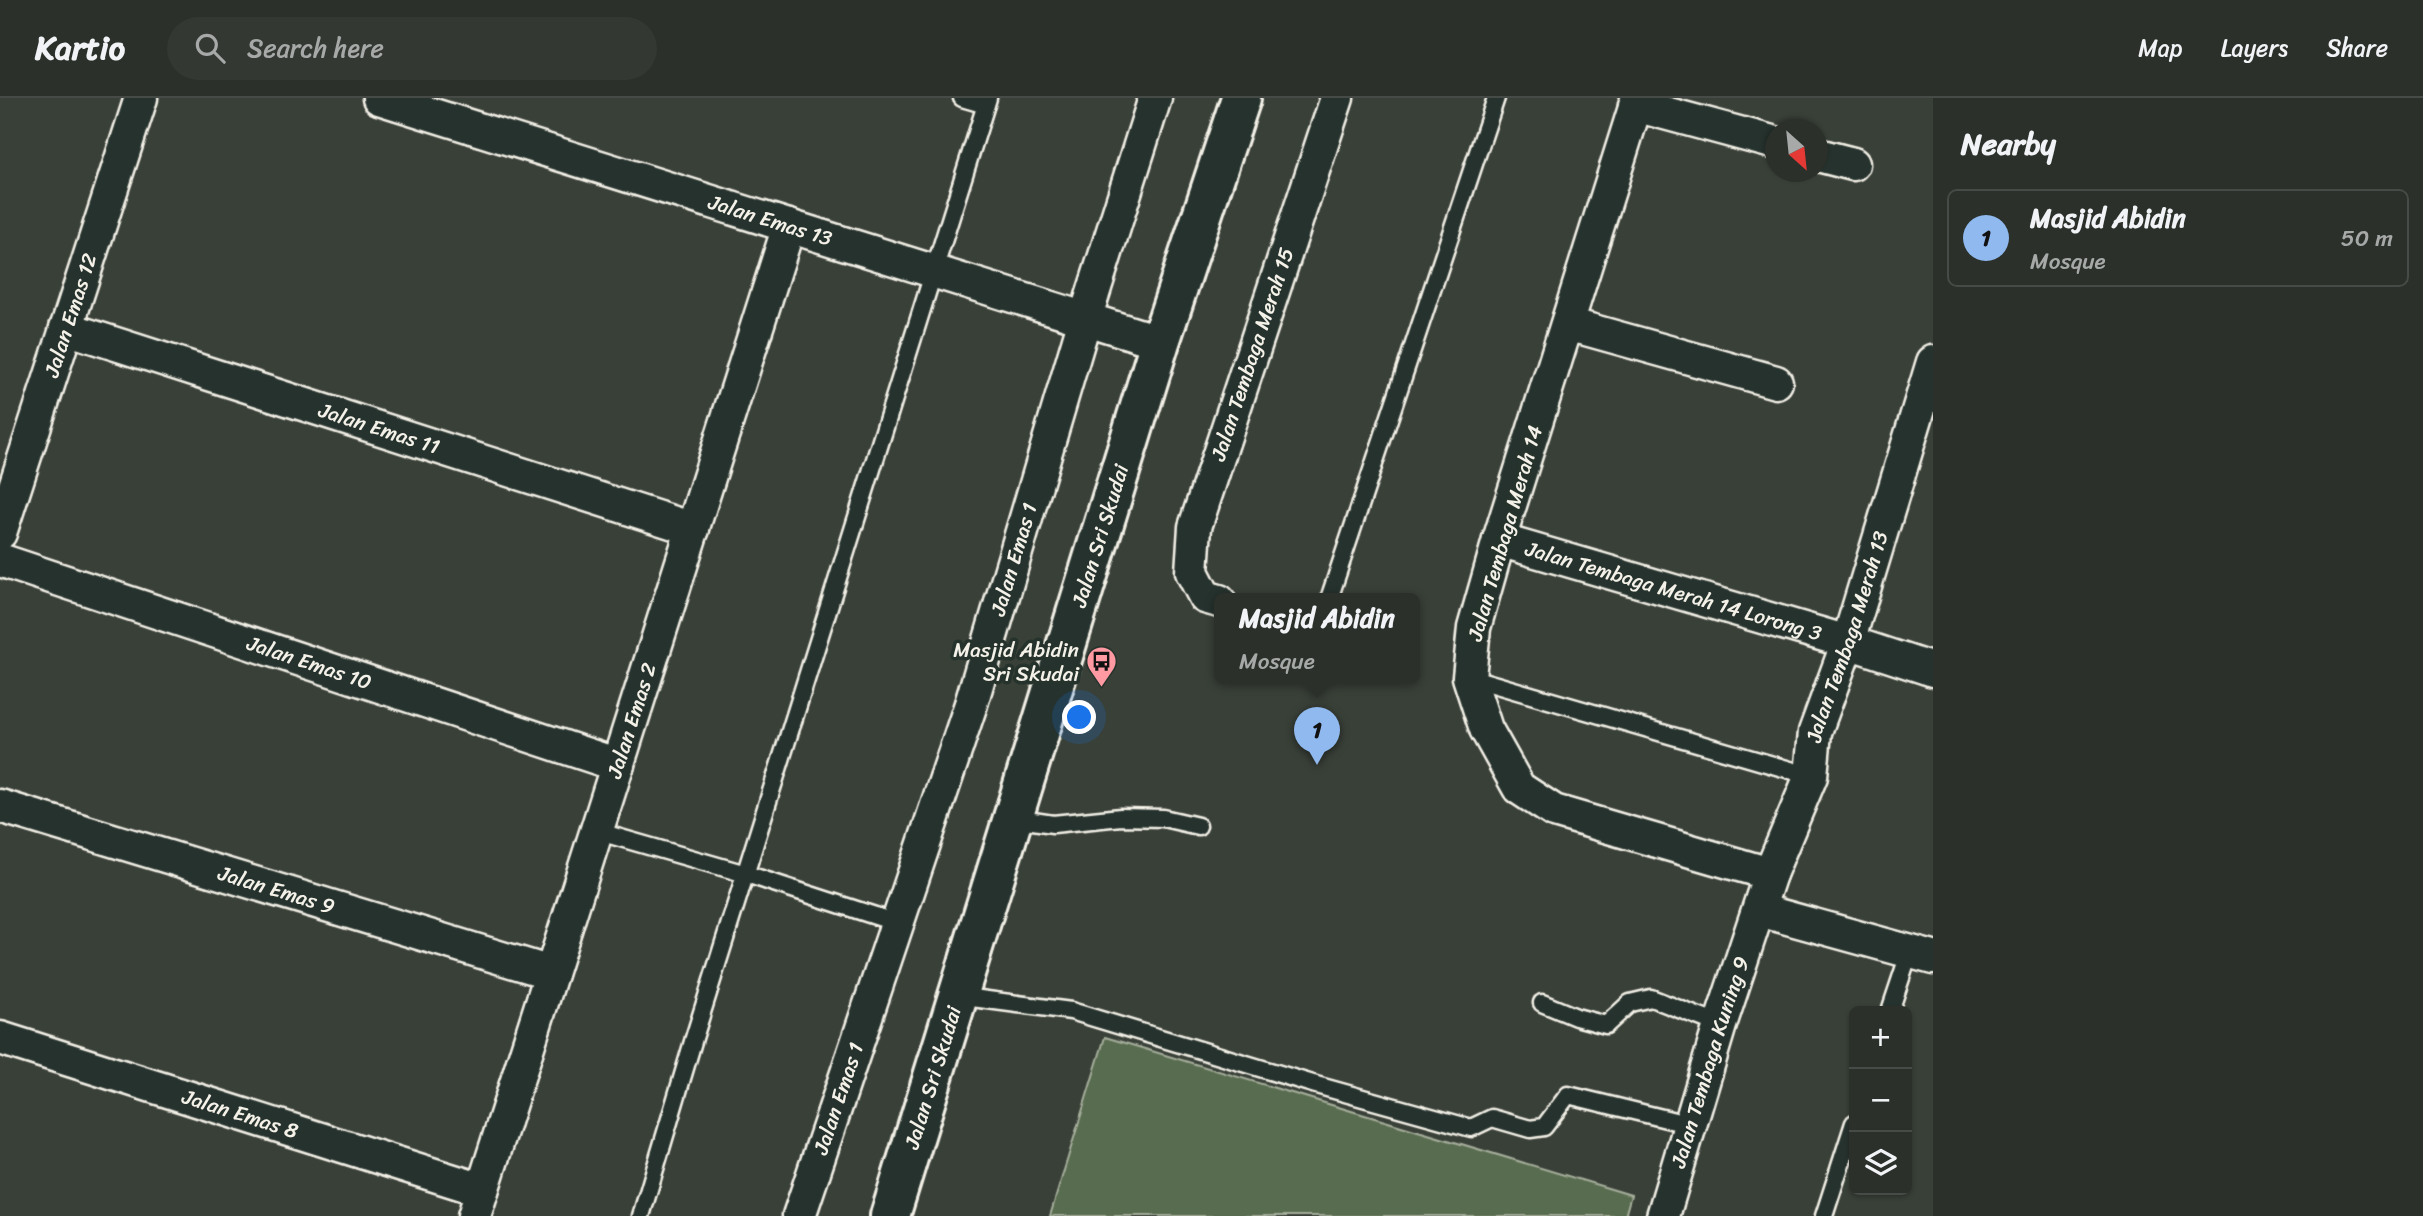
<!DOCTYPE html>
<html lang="en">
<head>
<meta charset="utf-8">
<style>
  body { margin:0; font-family:Sriracha,sans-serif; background:#333832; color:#f1f3f6 }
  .controls { position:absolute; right:21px; bottom:21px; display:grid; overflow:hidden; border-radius:10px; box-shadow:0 2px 5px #0004 }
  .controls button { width:63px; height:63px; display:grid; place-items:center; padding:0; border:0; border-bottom:2px solid #474b47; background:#2b302a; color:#f1f3f6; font:35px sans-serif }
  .compass { position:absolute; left:1765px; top:21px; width:63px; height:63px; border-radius:50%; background:#2b302a; box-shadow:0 2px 5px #0004; rotate:153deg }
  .you { position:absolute; left:1080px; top:620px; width:24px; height:24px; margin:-18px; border:5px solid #fff; border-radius:50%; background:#1a73e8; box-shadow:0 0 0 10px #1a73e833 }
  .badge { display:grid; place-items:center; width:46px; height:46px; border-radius:50%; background:#90b9f0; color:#111; font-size:23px; font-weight:700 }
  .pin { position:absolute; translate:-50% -58px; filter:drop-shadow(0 2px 4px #0008) }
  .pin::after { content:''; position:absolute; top:37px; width:24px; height:21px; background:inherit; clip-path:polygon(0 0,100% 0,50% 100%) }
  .popup { position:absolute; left:1214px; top:495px; width:206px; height:91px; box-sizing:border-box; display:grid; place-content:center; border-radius:10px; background:#2b302a; filter:drop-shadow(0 2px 5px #0005); font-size:23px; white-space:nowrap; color:#a6a9a8 }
  .popup b { font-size:26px; color:#f1f3f6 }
  .popup::after { content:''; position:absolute; left:50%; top:100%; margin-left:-14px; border:14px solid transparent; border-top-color:#2b302a }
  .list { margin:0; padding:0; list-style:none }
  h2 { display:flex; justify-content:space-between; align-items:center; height:91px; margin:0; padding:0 28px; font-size:30px }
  h2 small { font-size:23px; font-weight:400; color:#a6a9a8 }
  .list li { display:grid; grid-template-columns:46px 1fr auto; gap:21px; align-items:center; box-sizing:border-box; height:98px; margin:0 14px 14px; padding:0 14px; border:2px solid #474b47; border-radius:10px }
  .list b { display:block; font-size:26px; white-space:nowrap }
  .list p { margin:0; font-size:23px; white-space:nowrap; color:#a6a9a8 }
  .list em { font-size:23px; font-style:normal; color:#a6a9a8 }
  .icon { flex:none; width:38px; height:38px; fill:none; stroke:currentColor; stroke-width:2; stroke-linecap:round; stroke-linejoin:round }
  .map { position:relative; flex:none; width:1933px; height:1118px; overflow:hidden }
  header { display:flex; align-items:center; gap:42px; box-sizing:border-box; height:98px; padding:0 35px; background:#2b302a; border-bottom:2px solid #474b47 }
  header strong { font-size:33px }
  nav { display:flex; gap:38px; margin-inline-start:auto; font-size:24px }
  .search { width:490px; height:63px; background:#333832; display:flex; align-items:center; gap:18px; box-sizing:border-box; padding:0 24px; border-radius:38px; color:#a6a9a8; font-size:26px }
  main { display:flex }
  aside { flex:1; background:#2b302a }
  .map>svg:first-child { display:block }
  .green { fill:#596c50; stroke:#a6ae9c; stroke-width:2 }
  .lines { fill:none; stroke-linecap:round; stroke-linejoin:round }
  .lane-casing { stroke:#f4f1e8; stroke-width:21 }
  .street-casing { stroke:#f4f1e8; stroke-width:37 }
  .secondary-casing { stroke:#f4f1e8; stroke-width:44 }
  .lane { stroke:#26332d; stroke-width:16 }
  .street { stroke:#26332d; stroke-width:32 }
  .secondary { stroke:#26332d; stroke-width:38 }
  .labels { text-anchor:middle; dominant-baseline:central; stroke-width:7; stroke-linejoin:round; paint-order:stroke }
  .street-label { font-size:21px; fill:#f4f1e8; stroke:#26332d }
  .poi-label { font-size:21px; fill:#f4f1e8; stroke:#26332d; text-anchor:end }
</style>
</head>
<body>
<header>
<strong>Kartio</strong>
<div class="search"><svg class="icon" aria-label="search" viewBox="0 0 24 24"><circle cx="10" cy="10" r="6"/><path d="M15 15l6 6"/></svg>Search here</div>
<nav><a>Map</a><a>Layers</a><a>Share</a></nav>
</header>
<main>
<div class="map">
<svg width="1933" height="1118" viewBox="0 0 1933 1118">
  <rect width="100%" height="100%" fill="#394038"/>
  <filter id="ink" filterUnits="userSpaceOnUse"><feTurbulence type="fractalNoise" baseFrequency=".0143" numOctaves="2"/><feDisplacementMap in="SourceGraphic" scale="14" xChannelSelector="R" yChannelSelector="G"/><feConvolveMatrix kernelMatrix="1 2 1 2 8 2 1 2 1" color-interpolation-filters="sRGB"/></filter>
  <g filter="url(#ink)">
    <path class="green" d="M1105,939L1631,1097L1625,1118H1050Z"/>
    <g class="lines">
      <defs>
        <path id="lane" d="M962,0L986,7
          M1329,501L1496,0
          M1469,579L1811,678
          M1013,720L1053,726L1121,719L1163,720L1198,728
          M596,733L746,776L897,825
          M957,898L1071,913L1316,987L1471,1030L1492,1020L1530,1031L1544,1029L1568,997L1691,1027
          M1542,905L1576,919L1606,927L1630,905L1651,900L1720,927
          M1890,913L1910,853
          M641,1118L694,940L988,0
          M1824,1118L1854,1025"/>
        <g id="street">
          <path id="s1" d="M379,0L1160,244"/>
          <path d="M1638,0L1499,442L1474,530L1469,579L1486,631L1519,690L1554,713L1770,776"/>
          <path d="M1635,7L1776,45"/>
          <path d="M1818,57L1853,66"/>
          <path d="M1568,226L1776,284"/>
          <path id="s2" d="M66,230L693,431"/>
          <path id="s3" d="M0,435L141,0"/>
          <path id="s4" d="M1499,442L1848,544L1933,572"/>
          <path id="s5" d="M0,462L618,667"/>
          <path id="s6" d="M1219,503L1205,499L1192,474L1195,429L1337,0"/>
          <path id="s7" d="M0,708L551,875"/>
          <path d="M1759,812L1933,860"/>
          <path id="s8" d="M0,940L482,1092"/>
          <path id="s9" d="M474,1118L789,128"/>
          <path id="s10" d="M799,1118L971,606L1085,221L1155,0"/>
          <path id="s11" d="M1663,1118L1720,927L1770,776L1811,678L1815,634L1848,544L1933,264"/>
        </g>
        <g id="secondary">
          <path id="s12" d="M890,1118L1160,244L1241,0"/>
        </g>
      </defs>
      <use href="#lane" class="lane-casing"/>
      <use href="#street" class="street-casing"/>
      <use href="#secondary" class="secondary-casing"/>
      <use href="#lane" class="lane"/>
      <use href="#street" class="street"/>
      <use href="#secondary" class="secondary"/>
    </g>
  </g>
  <defs>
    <symbol id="bus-pin" viewBox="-11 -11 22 30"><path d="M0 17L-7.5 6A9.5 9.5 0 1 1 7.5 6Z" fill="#ff9aa2" stroke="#26332d"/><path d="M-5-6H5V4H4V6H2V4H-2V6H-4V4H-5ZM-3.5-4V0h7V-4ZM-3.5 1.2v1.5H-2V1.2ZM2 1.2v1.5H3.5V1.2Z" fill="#111"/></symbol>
  </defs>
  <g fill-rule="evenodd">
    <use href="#bus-pin" x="1084" y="546" width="35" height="47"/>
  </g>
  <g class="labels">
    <g class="street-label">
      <text stroke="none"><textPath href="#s1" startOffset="410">Jalan Emas 13</textPath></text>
      <text stroke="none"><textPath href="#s3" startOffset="229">Jalan Emas 12</textPath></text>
      <text stroke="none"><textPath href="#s6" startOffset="270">Jalan Tembaga Merah 15</textPath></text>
      <text stroke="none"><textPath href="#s2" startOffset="329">Jalan Emas 11</textPath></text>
      <text transform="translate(1505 435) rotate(-74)">Jalan Tembaga Merah 14</text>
      <text stroke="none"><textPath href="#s12" startOffset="712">Jalan Sri Skudai</textPath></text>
      <text stroke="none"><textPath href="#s10" startOffset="691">Jalan Emas 1</textPath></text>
      <text stroke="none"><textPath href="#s4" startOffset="182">Jalan Tembaga Merah 14 Lorong 3</textPath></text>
      <text stroke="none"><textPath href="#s11" startOffset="609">Jalan Tembaga Merah 13</textPath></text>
      <text stroke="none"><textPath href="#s5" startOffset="326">Jalan Emas 10</textPath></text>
      <text stroke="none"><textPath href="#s9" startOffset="520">Jalan Emas 2</textPath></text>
      <text stroke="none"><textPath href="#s7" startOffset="289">Jalan Emas 9</textPath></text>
      <text stroke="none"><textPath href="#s11" startOffset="161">Jalan Tembaga Kuning 9</textPath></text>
      <text stroke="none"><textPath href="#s12" startOffset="145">Jalan Sri Skudai</textPath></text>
      <text stroke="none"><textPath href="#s10" startOffset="124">Jalan Emas 1</textPath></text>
      <text stroke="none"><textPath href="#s8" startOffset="252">Jalan Emas 8</textPath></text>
    </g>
    <g class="poi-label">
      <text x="1079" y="552">Masjid Abidin<tspan x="1079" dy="24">Sri Skudai</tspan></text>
    </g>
  </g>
</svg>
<div class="controls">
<button>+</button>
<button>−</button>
<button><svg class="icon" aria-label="layers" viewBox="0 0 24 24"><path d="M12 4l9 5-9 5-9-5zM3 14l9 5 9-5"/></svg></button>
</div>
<svg class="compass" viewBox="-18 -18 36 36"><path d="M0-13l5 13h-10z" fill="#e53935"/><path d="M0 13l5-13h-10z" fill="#a6a9a8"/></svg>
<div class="you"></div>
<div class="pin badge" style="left:1317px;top:667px">1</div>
<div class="popup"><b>Masjid Abidin</b>Mosque</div>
</div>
<aside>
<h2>Nearby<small></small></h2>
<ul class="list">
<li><span class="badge">1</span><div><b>Masjid Abidin</b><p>Mosque</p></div><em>50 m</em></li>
</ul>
</aside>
</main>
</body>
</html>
